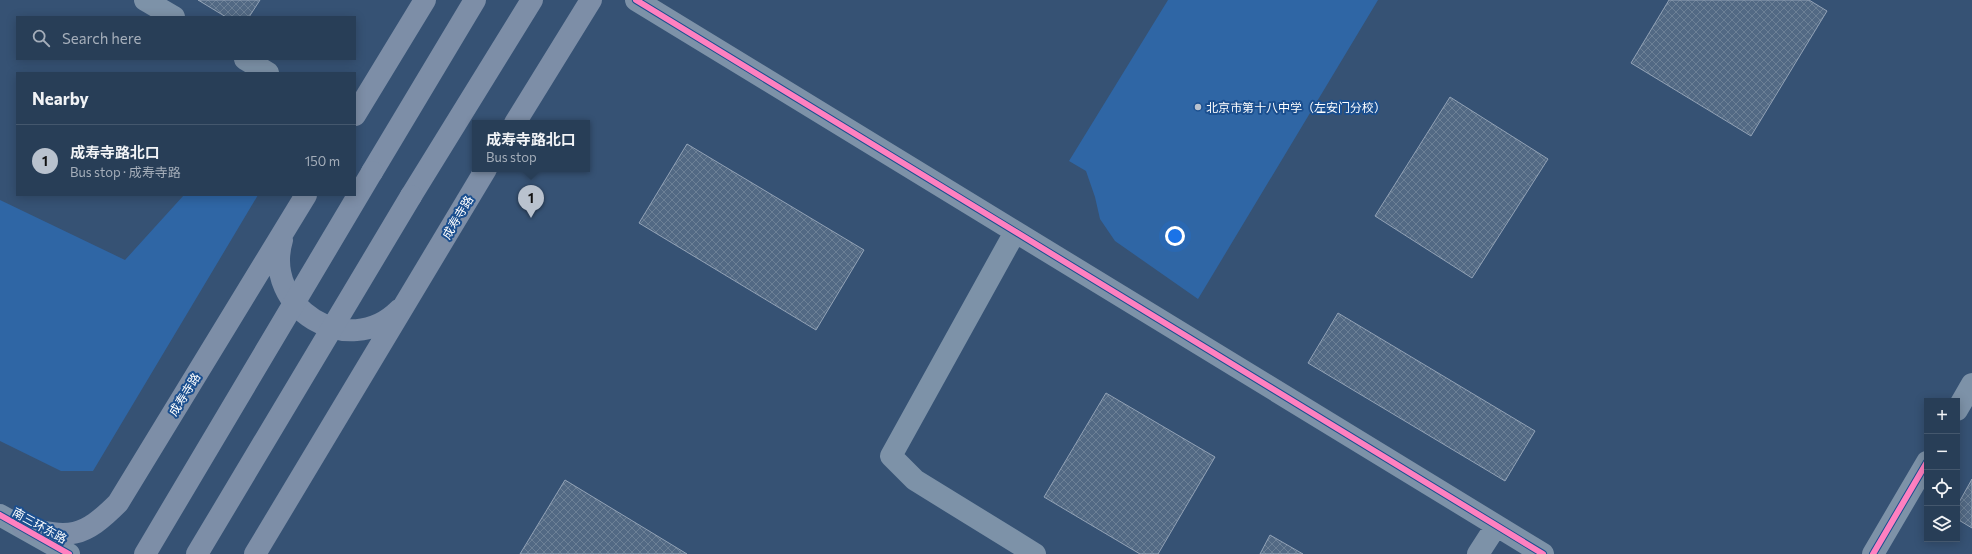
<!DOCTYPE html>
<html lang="en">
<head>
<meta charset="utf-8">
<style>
  body { margin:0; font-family:Commissioner,"Noto Sans SC",sans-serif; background:#30455d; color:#f1f3f6 }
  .controls { position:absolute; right:12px; bottom:12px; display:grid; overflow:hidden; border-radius:0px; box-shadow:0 2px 10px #0003 }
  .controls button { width:36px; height:36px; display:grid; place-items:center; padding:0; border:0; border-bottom:1px solid #44576d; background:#283e57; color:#f1f3f6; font:20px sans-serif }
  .you { position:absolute; left:1175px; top:236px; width:14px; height:14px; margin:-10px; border:3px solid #fff; border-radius:50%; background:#1a73e8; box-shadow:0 0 0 6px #1a73e833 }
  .badge { display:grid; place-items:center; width:26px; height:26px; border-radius:50%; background:#b9c2ce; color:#111; font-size:13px; font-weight:700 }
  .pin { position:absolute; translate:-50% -33px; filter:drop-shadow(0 1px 2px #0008) }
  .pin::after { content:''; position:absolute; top:21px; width:14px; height:12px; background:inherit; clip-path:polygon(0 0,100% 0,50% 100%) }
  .popup { position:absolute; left:472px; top:120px; width:118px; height:52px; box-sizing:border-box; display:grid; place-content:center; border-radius:0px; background:#283e57; filter:drop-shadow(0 1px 3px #0005); font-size:13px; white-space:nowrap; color:#a5aeba }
  .popup b { font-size:15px; color:#f1f3f6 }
  .popup::after { content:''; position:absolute; left:50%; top:100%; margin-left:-8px; border:8px solid transparent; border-top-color:#283e57 }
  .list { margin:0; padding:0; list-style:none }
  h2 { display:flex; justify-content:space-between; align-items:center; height:52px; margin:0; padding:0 16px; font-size:17px }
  h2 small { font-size:13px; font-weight:400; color:#a5aeba }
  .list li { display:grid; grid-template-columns:26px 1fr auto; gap:12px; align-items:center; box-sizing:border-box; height:72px; padding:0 16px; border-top:1px solid #44576d }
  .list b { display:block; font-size:15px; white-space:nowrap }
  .list p { margin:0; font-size:13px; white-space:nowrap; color:#a5aeba }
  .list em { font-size:13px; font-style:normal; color:#a5aeba }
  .icon { flex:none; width:22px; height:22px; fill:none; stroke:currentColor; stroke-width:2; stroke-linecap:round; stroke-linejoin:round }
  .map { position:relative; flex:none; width:1972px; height:554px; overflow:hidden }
  .search { position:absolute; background:#283e57; box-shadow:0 2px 10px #0003; left:16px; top:16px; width:340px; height:44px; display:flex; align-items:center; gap:10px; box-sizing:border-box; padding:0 14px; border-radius:0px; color:#a5aeba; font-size:15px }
  .panel { position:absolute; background:#283e57; box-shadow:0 2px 10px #0003; left:16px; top:72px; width:340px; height:124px; border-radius:0px }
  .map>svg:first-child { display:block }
  .green { fill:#2f66a5 }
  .building { fill:url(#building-cross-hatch); stroke:#92a2b6 }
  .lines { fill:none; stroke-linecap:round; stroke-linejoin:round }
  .minor { stroke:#7d92a8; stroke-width:22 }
  .major { stroke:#7d8ea7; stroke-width:22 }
  .major-bridge { stroke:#7d8ea7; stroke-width:22 }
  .cycleway-casing { stroke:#1b4f8f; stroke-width:8 }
  .cycleway { stroke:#ff80c0; stroke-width:6 }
  .poi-dot { fill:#b9c2ce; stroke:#1b4f8f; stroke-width:1.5 }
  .labels { text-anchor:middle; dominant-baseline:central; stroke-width:4; stroke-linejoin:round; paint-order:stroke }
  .poi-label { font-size:12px; fill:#fff; stroke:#1b4f8f; text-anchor:start }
  .street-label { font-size:12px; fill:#fff; stroke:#1b4f8f }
</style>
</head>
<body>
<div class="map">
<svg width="1972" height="554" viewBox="0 0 1972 554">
  <defs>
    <pattern id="building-cross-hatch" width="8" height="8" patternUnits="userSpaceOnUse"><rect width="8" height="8" fill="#526984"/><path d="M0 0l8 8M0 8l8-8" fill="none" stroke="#6c8096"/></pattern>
  </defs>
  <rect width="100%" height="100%" fill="#365274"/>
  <path class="green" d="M1168,0H1378L1198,299L1115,241L1100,219L1095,197L1086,171L1069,161Z
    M184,195H258L93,471H61L0,441V200L125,260Z"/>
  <path class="building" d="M198,0H260L249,17H226Z
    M1669,0H1809L1827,11L1751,136L1631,63Z
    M1450,97L1548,159L1472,278L1375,216Z
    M687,144L864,250L816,330L639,223Z
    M1338,313L1535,431L1505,481L1308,363Z
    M1106,393L1215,457L1158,554H1140L1044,497Z
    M1972,479V528L1957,519V506Z
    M565,480L687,554H520Z
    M1270,535L1303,554H1260Z"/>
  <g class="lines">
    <path class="minor" d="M145,0L174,17
      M636,0L1543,554
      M245,59L268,73
      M1015,232L891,456L915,480L1035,554
      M1957,410L1972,384
      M0,515L69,554
      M1478,554L1496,526
      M1873,554L1927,462"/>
    <path class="major" d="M355,115L425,0
      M515,123L591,0
      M372,172L475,0
      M411,196L532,0
      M282,240C262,308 348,361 399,310
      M23,527C70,539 83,538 118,503L306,195
      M255,554L486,169"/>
    <path class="major-bridge" d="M145,554L372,172
      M197,554L411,196"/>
    <defs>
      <path id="cycleway" d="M636,0L1543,554
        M0,515L69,554
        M1873,554L1927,462"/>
    </defs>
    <use href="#cycleway" class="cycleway-casing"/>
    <use href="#cycleway" class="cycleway"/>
  </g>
  <circle class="poi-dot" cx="1198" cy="107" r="4"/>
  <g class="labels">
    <g class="poi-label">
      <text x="1206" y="107">北京市第十八中学（左安门分校）</text>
    </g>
    <g class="street-label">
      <text transform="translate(457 217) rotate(-59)">成寿寺路</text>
      <text transform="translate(184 394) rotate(-58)">成寿寺路</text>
      <text transform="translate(40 525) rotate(29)">南三环东路</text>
    </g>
  </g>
</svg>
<div class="controls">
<button>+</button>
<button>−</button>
<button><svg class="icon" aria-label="locate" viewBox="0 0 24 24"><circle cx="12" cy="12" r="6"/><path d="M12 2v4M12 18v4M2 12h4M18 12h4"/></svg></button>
<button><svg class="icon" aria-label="layers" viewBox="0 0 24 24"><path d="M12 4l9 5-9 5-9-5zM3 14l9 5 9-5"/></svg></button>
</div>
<div class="you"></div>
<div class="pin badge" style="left:531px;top:218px">1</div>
<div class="popup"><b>成寿寺路北口</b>Bus stop</div>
<div class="search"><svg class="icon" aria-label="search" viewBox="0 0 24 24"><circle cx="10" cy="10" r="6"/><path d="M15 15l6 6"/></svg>Search here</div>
<section class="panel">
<h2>Nearby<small></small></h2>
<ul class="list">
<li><span class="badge">1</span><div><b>成寿寺路北口</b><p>Bus stop · 成寿寺路</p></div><em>150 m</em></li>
</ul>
</section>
</div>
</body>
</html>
